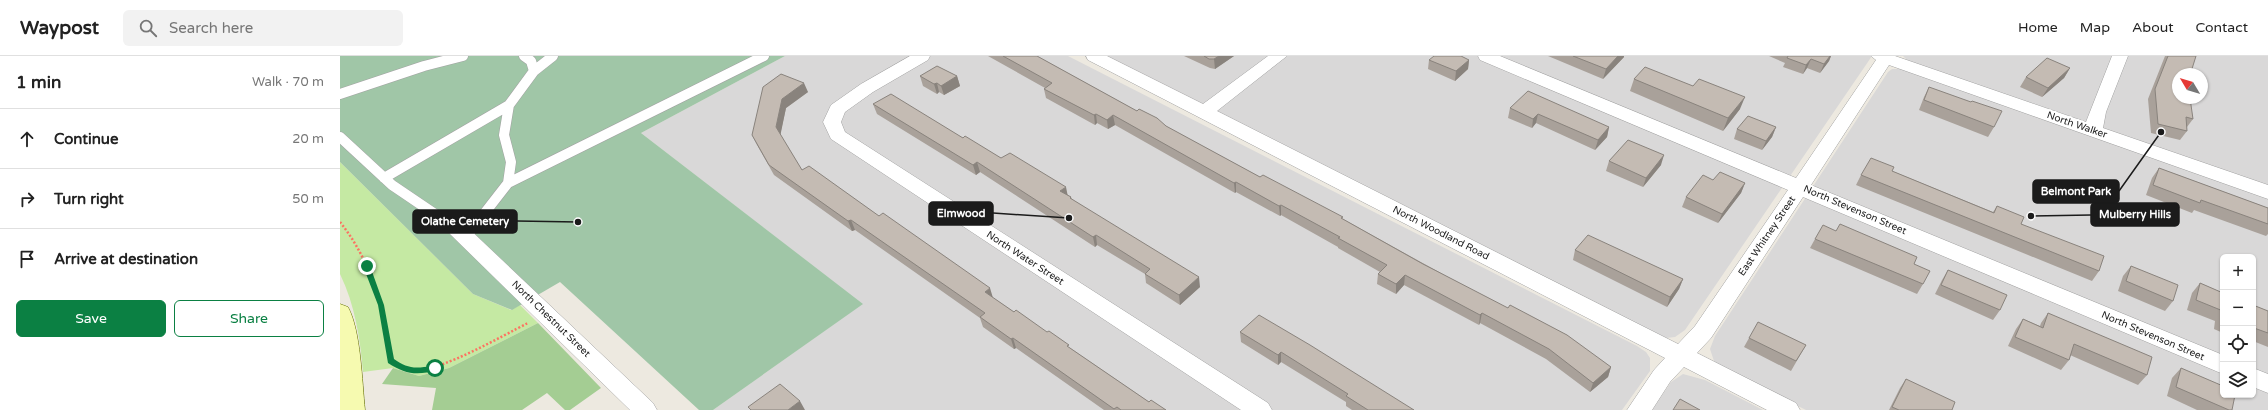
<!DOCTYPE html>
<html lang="en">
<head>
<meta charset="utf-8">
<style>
  body { margin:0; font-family:"Varela Round",sans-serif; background:#f2f2f2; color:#222 }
  .controls { position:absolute; right:12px; bottom:12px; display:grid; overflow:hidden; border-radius:6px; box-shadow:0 1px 3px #0004 }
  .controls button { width:36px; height:36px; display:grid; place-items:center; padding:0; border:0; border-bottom:1px solid #e0e0e0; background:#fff; color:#222; font:20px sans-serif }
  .compass { position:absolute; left:1832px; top:12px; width:36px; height:36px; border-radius:50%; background:#fff; box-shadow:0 1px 3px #0004; rotate:308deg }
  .stop { position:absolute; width:12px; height:12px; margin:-9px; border:3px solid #0b8043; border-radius:50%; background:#fff }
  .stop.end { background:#0b8043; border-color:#fff; box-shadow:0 1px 4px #0008 }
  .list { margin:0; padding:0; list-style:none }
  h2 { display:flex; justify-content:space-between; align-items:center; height:52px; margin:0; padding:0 16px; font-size:17px }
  h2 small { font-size:13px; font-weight:400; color:#767676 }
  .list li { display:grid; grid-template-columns:26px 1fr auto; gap:12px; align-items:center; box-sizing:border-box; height:60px; padding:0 16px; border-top:1px solid #e0e0e0 }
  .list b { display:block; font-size:15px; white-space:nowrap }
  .list em { font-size:13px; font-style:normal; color:#767676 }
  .actions { display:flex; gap:8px; padding:12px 16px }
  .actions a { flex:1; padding:9px 0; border:1px solid #0b8043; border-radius:6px; text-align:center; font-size:14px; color:#0b8043 }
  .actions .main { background:#0b8043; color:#fff }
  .icon { flex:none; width:22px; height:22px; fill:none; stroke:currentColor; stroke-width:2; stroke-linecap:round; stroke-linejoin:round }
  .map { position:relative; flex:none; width:1928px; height:354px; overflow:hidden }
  header { display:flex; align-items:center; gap:24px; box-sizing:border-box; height:56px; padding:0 20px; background:#fff; border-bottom:1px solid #e0e0e0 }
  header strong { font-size:19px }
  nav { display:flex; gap:22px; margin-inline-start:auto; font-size:14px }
  .search { width:280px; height:36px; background:#f2f2f2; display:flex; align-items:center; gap:10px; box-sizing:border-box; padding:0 14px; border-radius:6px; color:#767676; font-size:15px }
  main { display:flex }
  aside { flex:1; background:#fff }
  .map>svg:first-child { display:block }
  .residential { fill:#d9d8d8; fill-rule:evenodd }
  .grass { fill:#c5e9a3 }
  .forest { fill:#a4cd93 }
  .cemetery { fill:#a0c6a7 }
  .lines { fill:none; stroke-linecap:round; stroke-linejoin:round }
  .lane-casing { stroke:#a2a2a2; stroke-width:11 }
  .street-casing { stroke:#a2a2a2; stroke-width:1 }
  .secondary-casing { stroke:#647103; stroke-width:1 }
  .path { stroke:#fc7361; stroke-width:2.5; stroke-dasharray:2 2; stroke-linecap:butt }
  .lane { stroke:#fff; stroke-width:10 }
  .street { fill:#fff; fill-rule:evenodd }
  .secondary { fill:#f6fab0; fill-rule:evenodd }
  .wall { fill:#a9a19a }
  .shaded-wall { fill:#89837d }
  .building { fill:#c4bbb3; stroke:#89837d }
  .route { fill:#0b8043 }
  .labels { text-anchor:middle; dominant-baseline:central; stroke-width:4; stroke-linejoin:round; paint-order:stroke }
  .street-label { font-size:10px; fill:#1b1b1b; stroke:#fff }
  .leader { fill:none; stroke:#1b1b1b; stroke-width:1.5 }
  .callout-dot { fill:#1b1b1b; stroke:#fff; stroke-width:1.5 }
  .callout { fill:#1b1b1b; stroke:#1b1b1b; stroke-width:1.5 }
  .callout-label { font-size:11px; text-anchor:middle; font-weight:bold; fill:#fff }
</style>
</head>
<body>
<header>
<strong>Waypost</strong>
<div class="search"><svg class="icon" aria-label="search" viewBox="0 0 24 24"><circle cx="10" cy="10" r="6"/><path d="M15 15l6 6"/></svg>Search here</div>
<nav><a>Home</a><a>Map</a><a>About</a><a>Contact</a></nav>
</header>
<main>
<aside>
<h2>1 min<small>Walk · 70 m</small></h2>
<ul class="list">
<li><svg class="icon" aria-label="ahead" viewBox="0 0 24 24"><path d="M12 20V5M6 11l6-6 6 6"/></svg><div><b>Continue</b></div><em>20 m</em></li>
<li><svg class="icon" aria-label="right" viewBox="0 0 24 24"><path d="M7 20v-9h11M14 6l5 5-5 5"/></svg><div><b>Turn right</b></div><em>50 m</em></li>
<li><svg class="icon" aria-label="arrive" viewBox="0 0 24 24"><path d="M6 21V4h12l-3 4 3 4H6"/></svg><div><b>Arrive at destination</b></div></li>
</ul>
<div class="actions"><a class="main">Save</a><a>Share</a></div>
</aside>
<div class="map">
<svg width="1928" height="354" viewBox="0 0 1928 354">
  <rect width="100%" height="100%" fill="#ede9e0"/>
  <path class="residential" d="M445,0H728L1297,290L1306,296L1310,302V315L1282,354H373L522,248L301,77Z
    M766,0H1532L1345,274L1335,281L1326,282Z
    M1563,0H1928V354H1466L1382,312L1374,305L1370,293L1375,280L1548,16L1552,13H1561L1569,6ZM1838,18H1862V42H1838ZM1883,201H1913V339H1883Z
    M1343,318L1365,324L1423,354H1312L1331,326Z"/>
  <path class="grass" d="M0,106L133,238L171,254L180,249L198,267L109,312L79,320L53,312L23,316C20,282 15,249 0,218Z"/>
  <path class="forest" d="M198,267L261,332L230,354H225L207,337L182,354H92L96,332L42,328L53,312L79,320L109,312Z"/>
  <path class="cemetery" d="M0,0H445L301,77L523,248L373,354H359L220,226L172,254L133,238L0,106Z"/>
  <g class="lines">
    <defs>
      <path id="lane" d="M184,0L191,5L194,15
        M0,38L84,10L123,0
        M0,81L52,129L117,173
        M44,122L169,49
        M168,127L171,106L164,79L169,49L194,15L213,0
        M126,181L168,127L424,0"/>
      <path id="street" d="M570,0H590L588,4L533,36L505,56L501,66L505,76L928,347L932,354H901L491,83L483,66L491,49L521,28Z
        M746,0H767L863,48L928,0H947L877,55L1338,288L1355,270L1448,134L1140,4L1138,0H1160L1456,122L1536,4L1531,0H1555L1746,66L1772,0H1788L1766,56L1763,72L1928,129V143L1549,9L1471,129L1883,299V318L1463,141L1371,282L1357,297L1456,347L1460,354H1427L1344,311L1330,326L1312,354H1287L1314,314L1325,302L748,4Z
        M117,166L124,168L313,347L317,354H290L110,178L107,173L110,168Z
        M1913,312L1928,318V337L1913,331Z"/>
      <path id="secondary" d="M0,248L8,251C21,275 22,326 25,354H0Z"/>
    </defs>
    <use href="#lane" class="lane-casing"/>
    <use href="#street" class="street-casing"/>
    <use href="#secondary" class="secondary-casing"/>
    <path class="path" d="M0,166C32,206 45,255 51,305C59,310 67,314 77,314C103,314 162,280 188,267"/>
    <use href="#lane" class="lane"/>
    <use href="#street" class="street"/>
    <use href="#secondary" class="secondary"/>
  </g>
  <path class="wall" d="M648,0H697L797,55L920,121L1003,163L1271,311L1268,321L1250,336L1206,303L1140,267L1139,269L1064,229L1056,238L1037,228L1038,218L1040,216L998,192V191L941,159L940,160L896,136L895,137L775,69L768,73L757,67L755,69L706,42L704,33L705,32Z
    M844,0H894L875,13L870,12Z
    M1208,0H1284V1L1263,23Z
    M1429,0H1491L1489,5L1480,17L1467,12L1463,18L1443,11L1445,7Z
    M1825,0H1856L1838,18L1853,63L1847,71V75L1840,84L1811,77L1808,43Z
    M1089,4H1129L1128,13L1115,25L1088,13Z
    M1730,12L1724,22L1702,41L1680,31L1686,21Z
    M441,18L468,36L446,52L440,79L462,114L674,256L730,292L809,346L826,354H764L676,292L674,293L643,271L640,262L515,174L512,175L434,119L417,89L412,79Z
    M580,20H617L620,30L604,39L599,36L597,38L583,30Z
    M1294,23L1353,30L1400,53L1383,75L1290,35Z
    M1589,31L1654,71L1648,81L1579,54L1584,41Z
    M533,48L623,82L661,102L728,139L731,141L732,143L860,231L840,249L806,227L805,218L757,189L755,191L640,116L636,119L537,58Z
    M1170,52L1269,71L1267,81L1255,94L1196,67L1192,72L1168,62Z
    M1436,71L1432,81L1422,94L1394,83L1397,73Z
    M1269,105L1321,109L1303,131L1266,115Z
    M1819,112L1928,152V178L1926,180L1854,154L1852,157L1806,139L1812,122Z
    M1552,115L1653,156L1657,150L1681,168L1759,215L1752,225L1516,129L1521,119Z
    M1373,124L1405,127L1401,137L1378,167L1342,151L1346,141Z
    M1475,183L1574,208L1583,228L1577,238L1470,192Z
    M1235,194L1343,223L1339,233L1327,251L1233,204Z
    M1791,210L1833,245L1825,255L1778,235L1783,220Z
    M1608,214L1660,254L1653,264L1595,238L1602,224Z
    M1860,227L1883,237V277L1874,273L1875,265L1847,254L1852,237Z
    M1913,249L1928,255V291L1913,285Z
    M1708,257L1807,319L1798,329L1730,299L1729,304L1721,314L1668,290L1676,273L1683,263L1700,270L1701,267Z
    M900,276L1074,354H1012L1006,350V346L941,306L938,309L901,286Z
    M1409,282L1466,289L1451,315L1404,291Z
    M1841,312L1892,354H1857L1827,340L1832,322Z
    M1566,323L1612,354H1549L1560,332Z"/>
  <path class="shaded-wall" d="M879,0H894L875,13L874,3Z
    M1278,0H1284V1L1263,23L1266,13Z
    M1490,0H1491L1489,5L1480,17L1484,8Z
    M1471,3L1467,12L1463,18L1466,9Z
    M1129,4L1128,13L1115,25L1116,15Z
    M1730,12L1724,22L1702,41L1708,32Z
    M617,20L620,30L604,39L601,30Z
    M464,27L468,36L446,52L440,81L436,71L442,43Z
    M597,27L599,36L597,38L594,28Z
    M1405,41L1400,53L1383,75L1388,62Z
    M756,58L757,67L755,69L754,59Z
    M1198,58L1196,67L1192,72L1193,63Z
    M773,59L775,69L768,73L767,64Z
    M1269,71L1267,81L1255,94L1258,84Z
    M1436,71L1432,81L1422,94L1426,85Z
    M1324,99L1321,109L1303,131L1306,122Z
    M637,106L640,116L636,119L633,109Z
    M896,126V136L895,137L894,127Z
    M1405,127L1401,137L1378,167L1382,158Z
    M726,131L728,141L720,135Z
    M941,149V159L940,160L939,150Z
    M511,164L515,174L512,175L508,165Z
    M756,179L757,189L755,191L753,181Z
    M1065,219L1064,229L1056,238V228Z
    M859,221L860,231L840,249L839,239Z
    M1343,223L1339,233L1327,251L1330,241Z
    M650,232L653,242L645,236Z
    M1142,257L1140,267L1139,269L1140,259Z
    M673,282L676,292L674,293L671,283Z
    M941,296V306L938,309V299Z
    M1271,311L1268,321L1250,336L1253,327Z
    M460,345L465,354H448Z"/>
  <path class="building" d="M663,0H697L797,55L799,53L817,62L826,70L920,121L923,119L1003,161L1001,162L1083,208L1168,252L1170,249L1227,279L1271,311L1253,327L1209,293L1142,257L1140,259L1065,219L1056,228L1038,218L1047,209L998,182L1000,181L941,149L939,150L896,126L894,127L773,59L767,64L756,58L754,59L704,33L712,27Z
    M864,0H879L874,3H869Z
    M1094,0H1121L1129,4L1116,15L1089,4Z
    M1233,0H1278L1266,13Z
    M1448,0H1490L1484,8L1471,3L1466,9L1447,2Z
    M1828,0H1856L1851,16L1855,17V18H1838V42H1850L1853,63L1846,61L1847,75L1818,68L1815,33Z
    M1707,2L1730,12L1708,32L1686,21Z
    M597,10L617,20L601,30L597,27L594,28L580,20Z
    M1305,11L1353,30L1359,23L1405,41L1388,62L1294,23Z
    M441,18L464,27L442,43L436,71L462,114L469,110L539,160L543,157L650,232L645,236L674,256L676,254L707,276L709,275L729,289L727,290L809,346L811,344L826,354H781L777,351L774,353L673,282L671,283L640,261L645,257L511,164L508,165L429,109L412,79L423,31Z
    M1589,31L1631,46L1632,45L1662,55L1654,71L1584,44Z
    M1188,35L1269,71L1258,84L1198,58L1193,63L1170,52Z
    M551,38L623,82L625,80L661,102L670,97L726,131L720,135L731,141L730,142L859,221L839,239L805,218L810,213L756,179L753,181L637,106L633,109L533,48Z
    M1408,60L1436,71L1426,85L1397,73Z
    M1288,84L1324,99L1306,122L1269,105Z
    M1531,102L1554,111L1552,115L1654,157L1657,150L1684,161L1681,168L1764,200L1759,215L1521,119Z
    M1819,112L1928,152V168L1861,144L1860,147L1813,129Z
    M1380,116L1405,127L1382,158L1346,141L1363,119L1373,124Z
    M1500,168L1577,201L1574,208L1590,215L1583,228L1475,183L1483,169L1496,175Z
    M1248,179L1343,223L1330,241L1235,194Z
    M1791,210L1838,229L1833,245L1786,225Z
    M1608,214L1667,239L1660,254L1601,229Z
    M1860,227L1883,237V255L1856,244Z
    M1913,249L1928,255V277L1914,272L1913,276Z
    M1708,257L1812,301L1807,319L1734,288L1729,304L1675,281L1683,263L1703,272Z
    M919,259L970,289L1074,354H1028L1006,340L1008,338L941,296L938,299L900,276Z
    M1418,266L1466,289L1456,305L1409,282Z
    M1841,312L1883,330V339H1895L1892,354H1889L1836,331Z
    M1566,323L1615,346L1612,354H1559L1552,351Z
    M440,328L460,345L448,354H411L408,351Z
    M1340,343L1360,354H1333Z"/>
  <path class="route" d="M27,208L30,210L44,249L54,303C64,310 72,313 84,311C89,311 93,309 97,310V314C77,320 65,318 48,307L38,249L23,210Z"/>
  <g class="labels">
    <g class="street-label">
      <text transform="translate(1737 69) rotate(19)">North Walker</text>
      <text transform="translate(1515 154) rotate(23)">North Stevenson Street</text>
      <text transform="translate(1101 177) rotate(27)">North Woodland Road</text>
      <text transform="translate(1427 180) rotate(-56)">East Whitney Street</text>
      <text transform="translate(685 202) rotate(33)">North Water Street</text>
      <text transform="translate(211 263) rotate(44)">North Chestnut Street</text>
      <text transform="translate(1813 280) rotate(23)">North Stevenson Street</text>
    </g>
  </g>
  <path class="leader" d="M1821 76L1779 135M729 162L653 157M1691 160L1751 159M238 166L177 165"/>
  <g class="callout-dot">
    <circle cx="1821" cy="76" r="4"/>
    <circle cx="729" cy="162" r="4"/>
    <circle cx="1691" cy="160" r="4"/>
    <circle cx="238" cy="166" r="4"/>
  </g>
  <g class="callout">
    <rect x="1693" y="124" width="86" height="23" rx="4"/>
    <rect x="589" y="146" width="64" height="23" rx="4"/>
    <rect x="1751" y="147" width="88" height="23" rx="4"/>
    <rect x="73" y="154" width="104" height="23" rx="4"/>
  </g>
  <g class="callout-label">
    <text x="1736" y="139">Belmont Park</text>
    <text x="621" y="161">Elmwood</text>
    <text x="1795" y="162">Mulberry Hills</text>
    <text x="125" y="169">Olathe Cemetery</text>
  </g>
</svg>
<div class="controls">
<button>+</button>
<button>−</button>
<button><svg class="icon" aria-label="locate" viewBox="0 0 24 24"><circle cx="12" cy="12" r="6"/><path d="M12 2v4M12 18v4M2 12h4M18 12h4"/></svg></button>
<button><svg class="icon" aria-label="layers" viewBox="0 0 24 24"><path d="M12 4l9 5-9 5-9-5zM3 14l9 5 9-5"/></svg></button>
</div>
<svg class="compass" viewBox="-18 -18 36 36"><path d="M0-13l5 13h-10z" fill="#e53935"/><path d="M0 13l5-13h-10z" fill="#767676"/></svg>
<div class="stop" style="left:95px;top:312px"></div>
<div class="stop end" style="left:27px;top:210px"></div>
</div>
</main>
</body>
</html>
